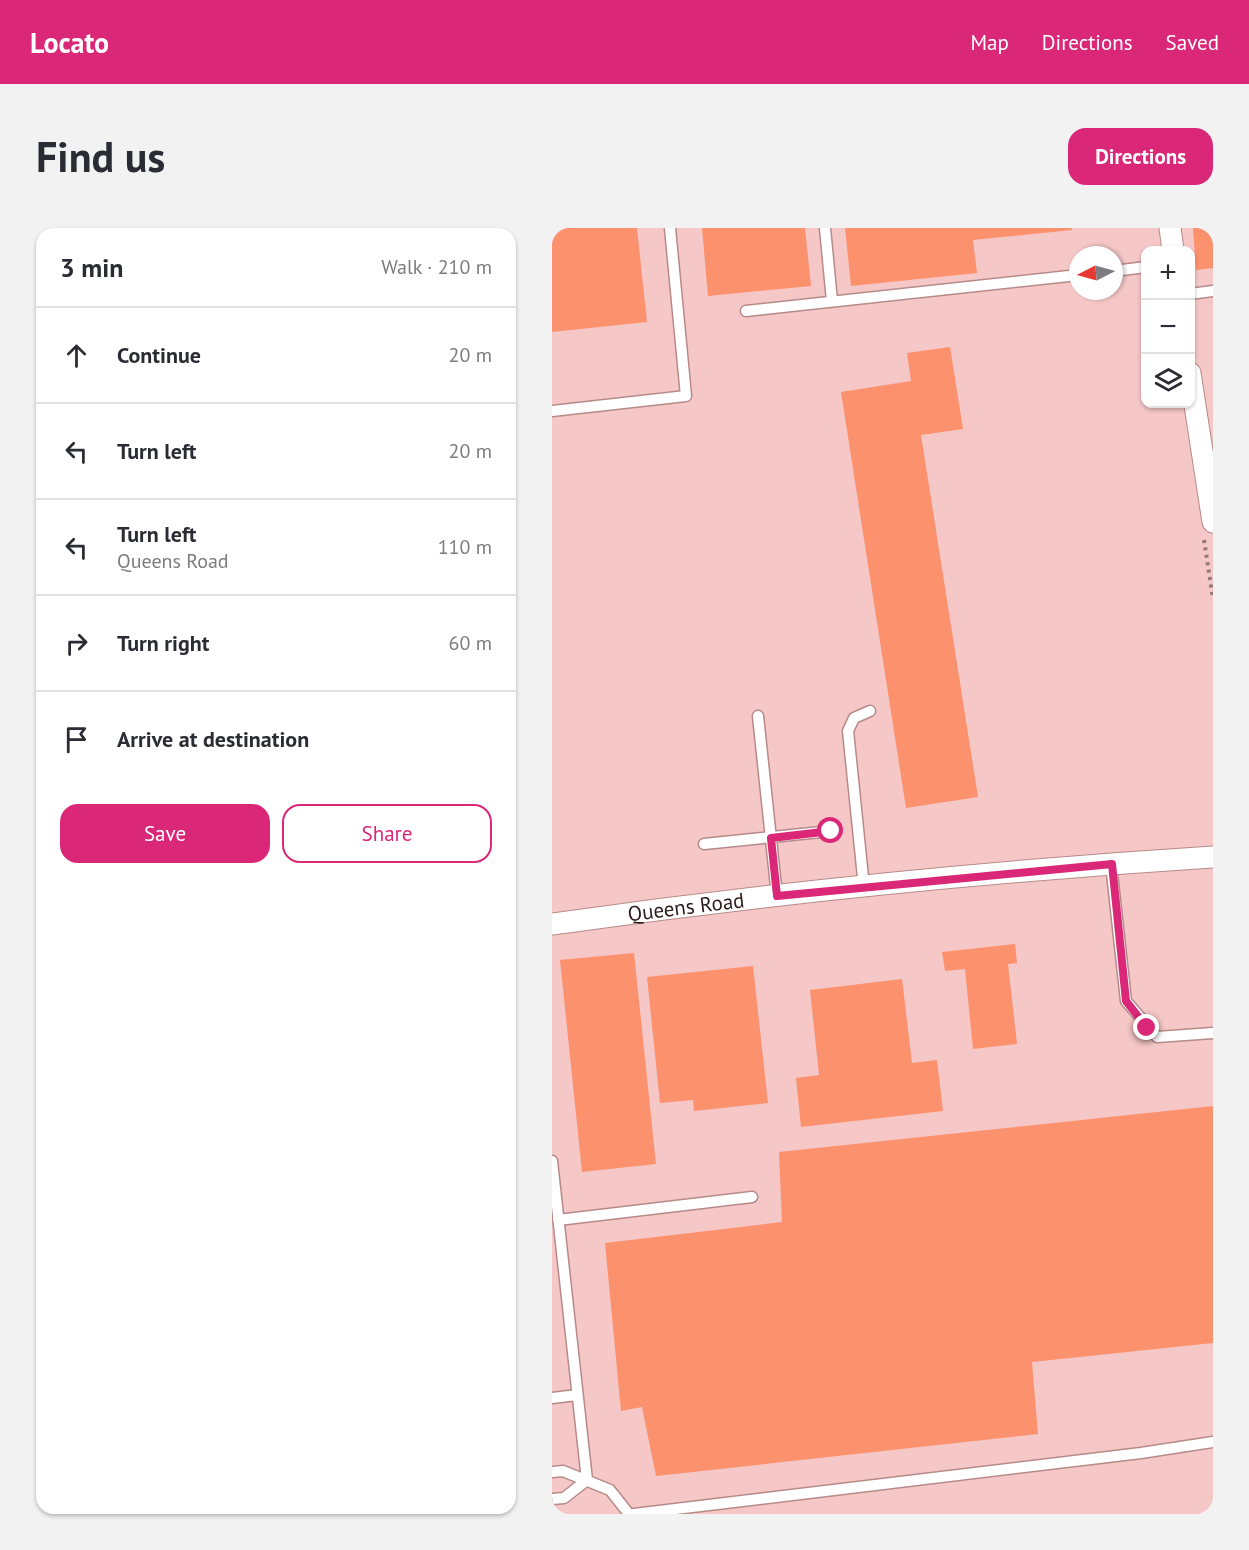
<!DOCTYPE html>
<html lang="en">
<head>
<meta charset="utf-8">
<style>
  body { margin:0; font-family:"PT Sans",sans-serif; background:#f2f2f3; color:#2b2b33 }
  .controls { position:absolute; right:18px; top:18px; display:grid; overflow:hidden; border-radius:12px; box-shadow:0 2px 4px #0004 }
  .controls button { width:54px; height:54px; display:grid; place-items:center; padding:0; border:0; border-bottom:2px solid #e1e1e2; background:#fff; color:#2b2b33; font:30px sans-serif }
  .compass { position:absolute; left:517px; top:18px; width:54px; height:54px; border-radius:50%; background:#fff; box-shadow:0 2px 4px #0004; rotate:264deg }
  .stop { position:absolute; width:18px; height:18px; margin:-14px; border:4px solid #db2777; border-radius:50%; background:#fff }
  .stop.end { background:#db2777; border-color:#fff; box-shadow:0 2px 6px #0008 }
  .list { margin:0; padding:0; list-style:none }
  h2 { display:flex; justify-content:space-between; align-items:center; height:78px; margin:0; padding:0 24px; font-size:26px }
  h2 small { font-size:20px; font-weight:400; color:#7c7c81 }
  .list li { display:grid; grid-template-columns:39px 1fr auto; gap:18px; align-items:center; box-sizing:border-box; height:96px; padding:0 24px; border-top:2px solid #e1e1e2 }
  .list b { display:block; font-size:22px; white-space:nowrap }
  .list p { margin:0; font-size:20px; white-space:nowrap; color:#7c7c81 }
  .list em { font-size:20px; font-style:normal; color:#7c7c81 }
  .actions { display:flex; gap:12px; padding:18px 24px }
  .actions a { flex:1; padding:14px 0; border:2px solid #db2777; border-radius:18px; text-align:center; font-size:21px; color:#db2777 }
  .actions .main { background:#db2777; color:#fff }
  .icon { flex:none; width:33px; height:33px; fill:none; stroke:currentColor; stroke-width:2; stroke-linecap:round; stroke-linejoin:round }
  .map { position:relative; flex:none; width:661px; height:1286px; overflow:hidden; border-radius:18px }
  header { display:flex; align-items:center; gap:36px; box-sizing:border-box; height:84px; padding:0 30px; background:#db2777; color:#fff }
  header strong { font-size:28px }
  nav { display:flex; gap:33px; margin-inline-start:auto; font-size:21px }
  .intro { display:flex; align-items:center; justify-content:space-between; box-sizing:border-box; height:144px; padding:0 36px }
  h1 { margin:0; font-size:42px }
  .button { padding:15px 27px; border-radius:18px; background:#db2777; color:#fff; font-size:21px; font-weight:700 }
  main { display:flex; gap:36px; padding:0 36px }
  aside { flex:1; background:#fff; border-radius:18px; box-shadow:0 2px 4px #0004 }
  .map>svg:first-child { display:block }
  .built { fill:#f5c7c6; fill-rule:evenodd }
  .building { fill:#fc916e }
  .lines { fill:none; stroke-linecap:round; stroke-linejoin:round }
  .lane-casing { stroke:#b78a89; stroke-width:13 }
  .street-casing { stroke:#b78a89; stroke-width:23 }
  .path { stroke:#947877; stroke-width:4; stroke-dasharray:3 4.5; stroke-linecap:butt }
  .lane { stroke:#fff; stroke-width:10 }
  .street { stroke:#fff; stroke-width:21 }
  .route { stroke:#db2777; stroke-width:8 }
  .labels { text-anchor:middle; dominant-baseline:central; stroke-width:6; stroke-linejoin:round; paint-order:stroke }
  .street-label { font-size:21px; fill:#2d1b1b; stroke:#fff }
</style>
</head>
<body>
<header>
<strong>Locato</strong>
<nav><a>Map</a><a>Directions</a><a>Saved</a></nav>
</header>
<div class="intro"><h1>Find us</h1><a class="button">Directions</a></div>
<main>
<aside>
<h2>3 min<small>Walk · 210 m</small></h2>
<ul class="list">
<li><svg class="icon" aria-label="ahead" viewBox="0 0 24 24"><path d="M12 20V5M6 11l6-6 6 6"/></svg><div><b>Continue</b></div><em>20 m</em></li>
<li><svg class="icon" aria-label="left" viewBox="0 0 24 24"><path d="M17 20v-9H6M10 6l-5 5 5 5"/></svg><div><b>Turn left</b></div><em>20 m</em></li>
<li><svg class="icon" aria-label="left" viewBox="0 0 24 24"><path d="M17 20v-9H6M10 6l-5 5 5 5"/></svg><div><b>Turn left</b><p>Queens Road</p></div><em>110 m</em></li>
<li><svg class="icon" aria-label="right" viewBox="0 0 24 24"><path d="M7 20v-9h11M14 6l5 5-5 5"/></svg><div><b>Turn right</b></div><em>60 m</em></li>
<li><svg class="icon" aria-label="arrive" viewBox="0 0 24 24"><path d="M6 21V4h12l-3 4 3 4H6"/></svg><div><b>Arrive at destination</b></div></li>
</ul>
<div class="actions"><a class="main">Save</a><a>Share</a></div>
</aside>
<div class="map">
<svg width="661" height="1286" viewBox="0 0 661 1286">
  <rect width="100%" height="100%" fill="#fed6d5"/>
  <path class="built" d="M0,0H661V1286H0ZM594,22H638V176H594ZM526,27H562V63H526Z"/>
  <path class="building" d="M0,0H85L95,94L0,104Z
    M150,0H253L259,58L156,68Z
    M293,0H520V2L421,12L425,45L299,58Z
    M641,0H661V40L644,42Z
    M398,119L411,201L369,207L426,569L354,580L289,164L359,153L355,125Z
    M463,716L465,735L456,736L465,816L421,821L413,741L393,743L390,724Z
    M82,725L104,936L30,944L8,732Z
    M201,738L216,875L142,883L141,872L108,875L95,749Z
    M350,751L360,835L385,832L391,883L249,899L244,850L267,847L258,762Z
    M661,878V1115L480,1134L486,1206L104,1248L90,1179L69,1183L53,1015L230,994L227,924Z"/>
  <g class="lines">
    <defs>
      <path id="lane" d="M273,0L280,73
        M562,43L594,39
        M638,66L661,63
        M194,83L526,47
        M0,183L134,168L118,0
        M206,488L225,668
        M152,616L279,603
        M559,636L574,773L605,809L661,805
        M312,659L296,503L302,490L318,483
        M0,933L35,1252
        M6,992L200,969
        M0,1170L25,1167
        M0,1244L11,1243L58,1262L77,1286
        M0,1271L12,1270L35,1252
        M82,1286L589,1225L661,1214"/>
      <g id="street">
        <path d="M618,0L621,22"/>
        <path d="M638,145L661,294"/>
        <path id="s1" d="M0,696C219,665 440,643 661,629"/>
      </g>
    </defs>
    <use href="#lane" class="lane-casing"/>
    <use href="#street" class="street-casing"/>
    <path class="path" d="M652,312L661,371"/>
    <use href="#lane" class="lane"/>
    <use href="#street" class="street"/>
  </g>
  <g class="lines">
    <path class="route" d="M279,603L219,610L225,668L560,636L574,773L595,800"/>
  </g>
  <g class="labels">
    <g class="street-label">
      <text stroke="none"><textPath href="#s1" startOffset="135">Queens Road</textPath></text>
    </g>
  </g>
</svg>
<div class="controls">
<button>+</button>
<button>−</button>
<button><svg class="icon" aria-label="layers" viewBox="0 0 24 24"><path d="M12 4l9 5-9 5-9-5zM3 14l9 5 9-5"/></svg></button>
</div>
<svg class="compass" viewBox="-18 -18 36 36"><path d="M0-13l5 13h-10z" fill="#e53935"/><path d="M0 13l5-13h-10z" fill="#7c7c81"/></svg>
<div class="stop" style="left:279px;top:603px"></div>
<div class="stop end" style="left:595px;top:800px"></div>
</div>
</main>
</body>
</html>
